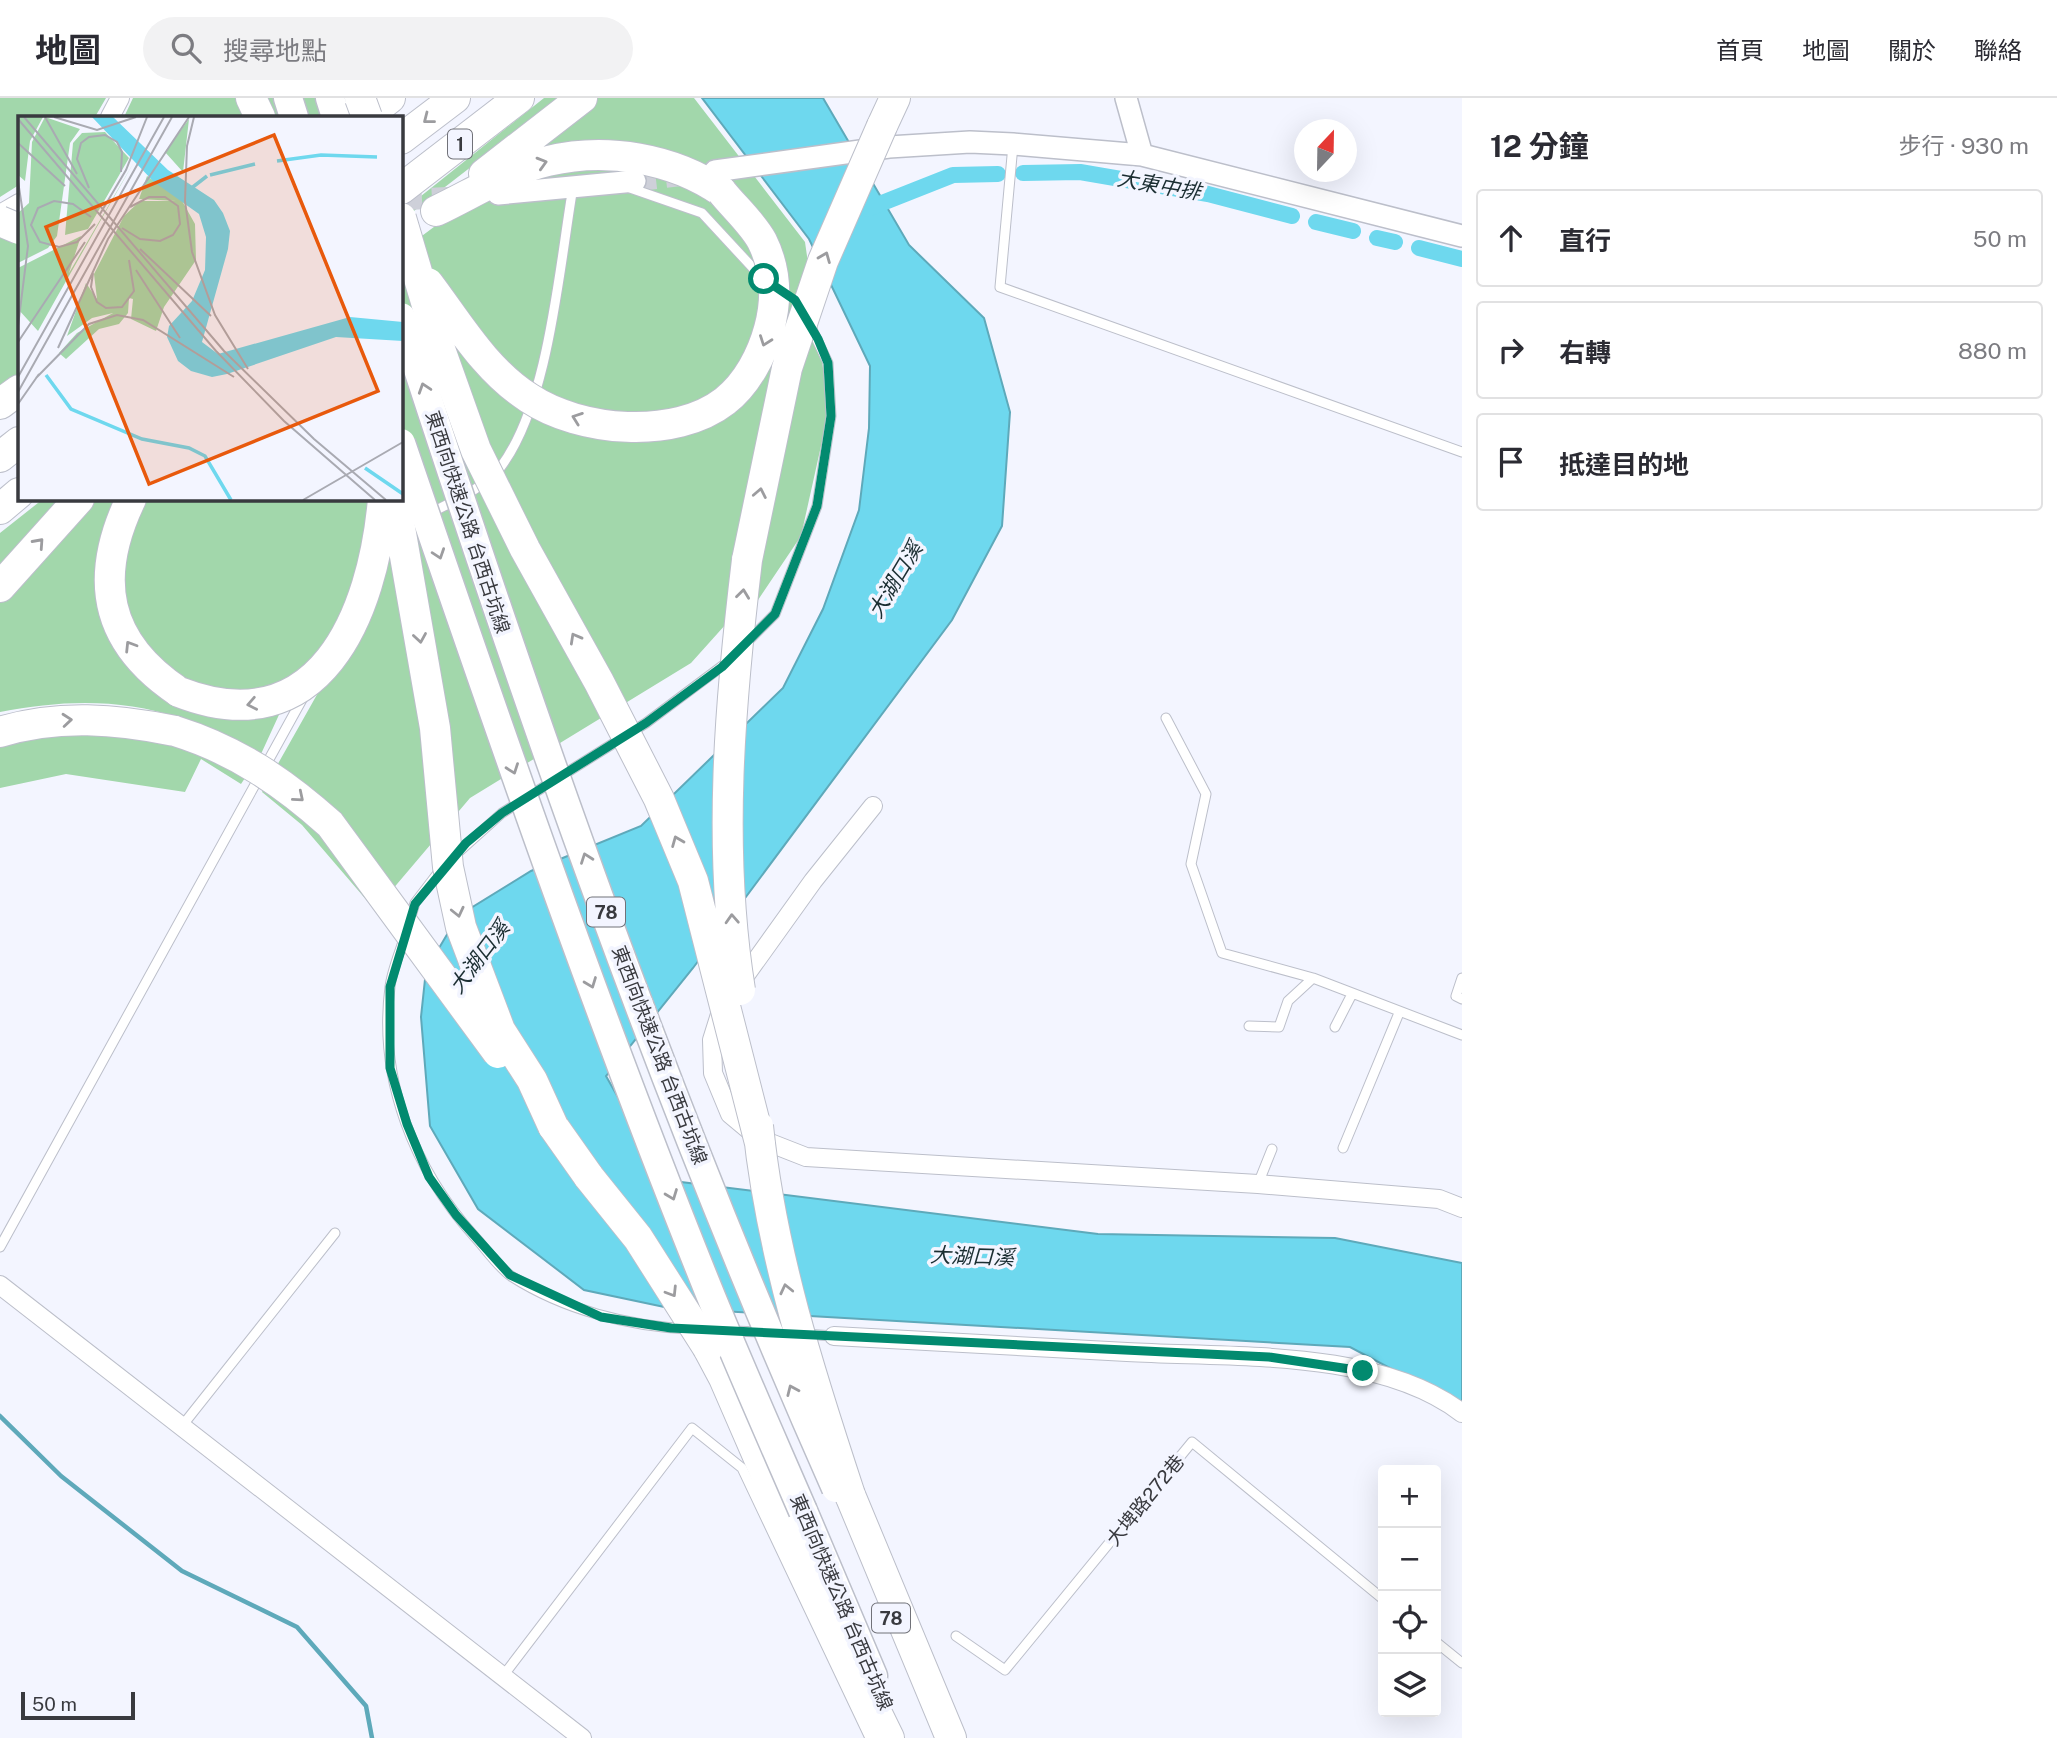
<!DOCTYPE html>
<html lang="zh-TW">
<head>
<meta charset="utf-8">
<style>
  body { margin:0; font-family:"Public Sans","Noto Sans TC",sans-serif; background:#f2f2f3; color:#2b2b33 }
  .controls { position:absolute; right:21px; bottom:21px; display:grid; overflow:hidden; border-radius:7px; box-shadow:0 7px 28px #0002 }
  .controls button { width:63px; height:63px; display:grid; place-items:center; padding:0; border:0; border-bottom:2px solid #e1e1e2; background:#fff; color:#2b2b33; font:35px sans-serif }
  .compass { position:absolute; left:1294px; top:21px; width:63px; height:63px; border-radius:50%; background:#fff; box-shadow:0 7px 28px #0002; rotate:22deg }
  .scale { position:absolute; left:21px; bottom:18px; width:114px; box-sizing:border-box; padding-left:7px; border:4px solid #393a3f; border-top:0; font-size:19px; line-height:24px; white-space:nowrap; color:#393a3f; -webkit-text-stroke:5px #f3f5ff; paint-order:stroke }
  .stop { position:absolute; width:21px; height:21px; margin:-16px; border:5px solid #028a6f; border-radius:50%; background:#fff }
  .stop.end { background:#028a6f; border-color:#fff; box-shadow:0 2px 7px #0008 }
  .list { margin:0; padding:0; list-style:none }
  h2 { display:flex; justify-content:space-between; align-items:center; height:91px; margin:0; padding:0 28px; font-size:30px }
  h2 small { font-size:23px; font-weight:400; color:#7c7c81 }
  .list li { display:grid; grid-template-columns:46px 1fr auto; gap:21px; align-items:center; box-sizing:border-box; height:98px; margin:0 14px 14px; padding:0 14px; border:2px solid #e1e1e2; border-radius:7px }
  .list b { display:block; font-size:26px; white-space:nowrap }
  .list em { font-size:23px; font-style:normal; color:#7c7c81 }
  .icon { flex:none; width:38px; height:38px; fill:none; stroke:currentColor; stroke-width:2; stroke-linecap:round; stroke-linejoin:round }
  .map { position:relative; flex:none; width:1462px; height:1640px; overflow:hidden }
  header { display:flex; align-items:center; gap:42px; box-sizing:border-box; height:98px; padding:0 35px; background:#fff; border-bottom:2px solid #e1e1e2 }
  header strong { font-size:33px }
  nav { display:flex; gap:38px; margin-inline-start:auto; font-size:24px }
  .search { width:490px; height:63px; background:#f2f2f3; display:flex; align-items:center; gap:18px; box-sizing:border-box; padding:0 24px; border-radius:38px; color:#7c7c81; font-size:26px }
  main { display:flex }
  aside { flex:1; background:#fff }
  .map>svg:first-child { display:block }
  .green { fill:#a2d7ab }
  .water { fill:#6ed8ee; stroke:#5ea9ba; stroke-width:2 }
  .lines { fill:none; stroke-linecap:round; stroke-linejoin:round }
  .stream { stroke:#5ea9ba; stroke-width:4.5 }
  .canal { stroke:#6ed8ee; stroke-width:16 }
  .tertiary-tunnel { stroke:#ced0d9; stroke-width:21; stroke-dasharray:21 10; stroke-linecap:butt }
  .service-casing { stroke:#bcbfca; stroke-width:11 }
  .minor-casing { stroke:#bcbfca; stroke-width:20 }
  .tertiary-casing { stroke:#bcbfca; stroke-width:24 }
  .trunk-casing { stroke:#bcbfca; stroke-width:31 }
  .motorway-casing { stroke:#bcbfca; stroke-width:32 }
  .service { stroke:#fff; stroke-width:9 }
  .minor { stroke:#fff; stroke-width:18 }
  .tertiary { stroke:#fff; stroke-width:21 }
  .trunk { stroke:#fff; stroke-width:28 }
  .motorway { stroke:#fff; stroke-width:30 }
  .trunk-bridge-casing { stroke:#bcbfca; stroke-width:31; stroke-linecap:butt }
  .motorway-bridge-casing { stroke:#bcbfca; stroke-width:32; stroke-linecap:butt }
  .trunk-bridge { stroke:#fff; stroke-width:28 }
  .motorway-bridge { stroke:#fff; stroke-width:30 }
  .oneway { stroke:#9c9c9f }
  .route { stroke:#028a6f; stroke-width:9 }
  .labels { text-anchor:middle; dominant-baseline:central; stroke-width:7; stroke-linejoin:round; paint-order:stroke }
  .shield { fill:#f3f5ff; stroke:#717279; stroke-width:2 }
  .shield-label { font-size:18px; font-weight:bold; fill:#393a3f }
  .street-label { font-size:19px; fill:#393a3f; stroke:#f3f5ff }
  .water-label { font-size:21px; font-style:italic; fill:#1b2e32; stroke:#f3f5ff }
  .inset-river { fill:none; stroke:#6ed8ee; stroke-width:3.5 }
  .inset-road { fill:none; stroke:#a9aab2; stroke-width:2 }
  .view { fill:#e8590c; fill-opacity:0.15; stroke:#e8590c; stroke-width:3.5 }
  .inset-edge { fill:none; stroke:#393a3f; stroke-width:3.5 }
</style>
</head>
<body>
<header>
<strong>地圖</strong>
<div class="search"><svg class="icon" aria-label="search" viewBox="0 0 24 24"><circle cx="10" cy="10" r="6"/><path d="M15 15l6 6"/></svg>搜尋地點</div>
<nav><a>首頁</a><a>地圖</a><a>關於</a><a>聯絡</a></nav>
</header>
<main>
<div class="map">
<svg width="1462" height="1640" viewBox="0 0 1462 1640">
  <rect width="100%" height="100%" fill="#f3f5ff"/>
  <path class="green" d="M0,0H106L95,19H19V87L0,99Z
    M133,0H370L344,19H124Z
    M544,0H560L401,123V114Z
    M589,0H694L805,144L829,312L801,438L752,511L755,461L793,274L780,268L726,526L691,565L470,700L375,812L302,727L262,694L323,586L300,571L261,656L241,686L201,661L185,694L66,676L0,690V632L27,624L116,623L173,638L180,620C120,600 62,602 0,614V503L90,401H123C100,451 95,512 126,561C135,576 157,589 170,601L184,582C134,558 112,520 119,463C122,443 132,421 139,401H401V154C432,130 486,89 523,77C622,45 731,77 763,183L781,176L773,141L723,80L694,63L631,48L573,49L545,55L535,50L538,38Z
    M19,128V276L0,288V131Z
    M43,401H67L0,476V435Z"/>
  <path class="water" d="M702,0H823L909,147L984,220L1010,314L1002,428L952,522L693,870L606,978L665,1082L1098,1136L1335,1140L1462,1165V1308L1350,1249L669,1210L584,1192L478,1111L430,1028L421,919L426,872L458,818L531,773L641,728L783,590L823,511L859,412L869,330L870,268L809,141Z"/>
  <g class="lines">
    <path class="stream" d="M0,1318L61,1378L182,1473L297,1529L366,1608L372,1640"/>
    <path class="canal" d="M1023,75L1080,74L1208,96L1292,118
      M867,111L953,77L998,76
      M1316,124L1353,133
      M1377,140L1395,144
      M1419,150L1462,161"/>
    <path class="tertiary-tunnel" d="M635,83L685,77
      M401,102L455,99"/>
    <defs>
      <path id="service" d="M1013,47L1000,189L1462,354
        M630,90L702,115L764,182
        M429,416C451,404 483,391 500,370C549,306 559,170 573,89
        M746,545L775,516L817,408L831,318L828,265L810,227
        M1166,620L1206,696L1191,766L1222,855L1313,880L1462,937
        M453,759L502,715L646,625L729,563
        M409,825L415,805L441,771
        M405,838C400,854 392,872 390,889C378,981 414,1072 475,1139C486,1151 498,1169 511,1178C564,1212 628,1228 689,1231
        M1462,880L1456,898L1462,901
        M1249,928L1279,929L1288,903L1313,880
        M1335,929L1352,896
        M1343,1050L1399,915
        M1258,1086L1272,1051
        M0,1149L305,596
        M731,1233L762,1234
        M804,1236L834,1238
        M182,1328L335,1135
        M956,1538L1005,1572L1192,1344L1383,1501
        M1436,1544L1462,1565
        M503,1578L692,1330L742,1370L870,1640"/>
      <path id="minor" d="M110,19L120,0
        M0,116L19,105
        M873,708L813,783L722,910L712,942L713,975L730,1016L760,1041L806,1059L1258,1086L1439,1101L1462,1110
        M0,1187L582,1640
        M834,1238C931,1243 1029,1249 1127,1254C1230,1260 1377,1250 1462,1315"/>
      <path id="tertiary" d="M1126,0L1142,57
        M715,73L889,49L970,44L1013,46L1142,57L1462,138
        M498,96L635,83"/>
      <path id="trunk" d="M288,0L294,19
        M330,0L336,19
        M803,1413L873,1578"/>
      <path id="motorway" d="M251,0L260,19
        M366,19L390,0
        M882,28L895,0
        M401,41L455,0
        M484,76L582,0
        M401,91L519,0
        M436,113C472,96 509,72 548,63C606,49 673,60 722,94
        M0,306L19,292
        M0,359L19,344
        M131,401C93,480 104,544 179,594
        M0,411L19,395
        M747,462L787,270
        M0,489L79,401
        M0,634C58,616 117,621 175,633
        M553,1028L589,1079
        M708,1250L724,1280L813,1485L889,1640
        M850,1397L951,1640"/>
    </defs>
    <use href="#service" class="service-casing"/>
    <use href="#minor" class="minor-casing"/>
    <use href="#tertiary" class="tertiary-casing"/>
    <use href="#trunk" class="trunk-casing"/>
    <use href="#motorway" class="motorway-casing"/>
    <use href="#service" class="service"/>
    <use href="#minor" class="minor"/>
    <use href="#tertiary" class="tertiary"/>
    <use href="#trunk" class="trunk"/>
    <use href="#motorway" class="motorway"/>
    <defs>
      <path id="trunk-bridge" d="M401,219C529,615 667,1010 836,1390
        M401,345C498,629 596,913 708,1191C738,1265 771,1339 803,1413"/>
      <path id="motorway-bridge" d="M360,0L367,19
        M401,120L440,251L476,352L525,451L599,584L659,701L693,783L760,1045
        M0,123L19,131
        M428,185C459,226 485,272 529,300C580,334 675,342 725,303C747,286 762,257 769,231C777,202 776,171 762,143C753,126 734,109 722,94
        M787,270L823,163L882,28
        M395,401L435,630L448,769L461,829L500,932L532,982L553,1028
        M179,594C320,649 373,516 383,401
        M175,633C236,652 283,684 330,726L498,955
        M740,892C717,750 730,603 747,462
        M758,1028C771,1155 810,1276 850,1397
        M589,1079L638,1140L708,1250"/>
    </defs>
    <use href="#trunk-bridge" class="trunk-bridge-casing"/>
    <use href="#motorway-bridge" class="motorway-bridge-casing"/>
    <use href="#trunk-bridge" class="trunk-bridge"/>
    <use href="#motorway-bridge" class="motorway-bridge"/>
  </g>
  <defs><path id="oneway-chevron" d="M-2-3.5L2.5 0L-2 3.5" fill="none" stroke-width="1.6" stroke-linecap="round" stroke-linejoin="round" transform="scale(1.75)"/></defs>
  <g class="oneway">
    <use href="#oneway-chevron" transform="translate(428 21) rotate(142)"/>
    <use href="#oneway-chevron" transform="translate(542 65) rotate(-16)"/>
    <use href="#oneway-chevron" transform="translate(825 159) rotate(-68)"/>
    <use href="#oneway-chevron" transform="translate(765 243) rotate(110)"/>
    <use href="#oneway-chevron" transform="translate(424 290) rotate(-108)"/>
    <use href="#oneway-chevron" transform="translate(577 320) rotate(-160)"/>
    <use href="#oneway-chevron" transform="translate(760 395) rotate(-79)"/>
    <use href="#oneway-chevron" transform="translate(39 445) rotate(-48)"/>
    <use href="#oneway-chevron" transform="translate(439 456) rotate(71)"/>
    <use href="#oneway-chevron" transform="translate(743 496) rotate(-83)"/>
    <use href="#oneway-chevron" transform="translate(420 540) rotate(81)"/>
    <use href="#oneway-chevron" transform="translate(575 540) rotate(-119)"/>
    <use href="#oneway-chevron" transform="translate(130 548) rotate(-122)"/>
    <use href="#oneway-chevron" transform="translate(252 606) rotate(169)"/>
    <use href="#oneway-chevron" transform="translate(67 622) rotate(-5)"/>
    <use href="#oneway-chevron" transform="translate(513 671) rotate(70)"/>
    <use href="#oneway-chevron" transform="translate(299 699) rotate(40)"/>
    <use href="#oneway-chevron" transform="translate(677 743) rotate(-112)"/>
    <use href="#oneway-chevron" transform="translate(586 760) rotate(-110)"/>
    <use href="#oneway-chevron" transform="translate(458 814) rotate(77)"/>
    <use href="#oneway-chevron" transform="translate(732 821) rotate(-93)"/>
    <use href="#oneway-chevron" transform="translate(591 885) rotate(69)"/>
    <use href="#oneway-chevron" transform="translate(672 1097) rotate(69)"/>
    <use href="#oneway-chevron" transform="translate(786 1191) rotate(-103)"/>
    <use href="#oneway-chevron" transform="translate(672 1194) rotate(58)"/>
    <use href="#oneway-chevron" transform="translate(792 1292) rotate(-114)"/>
  </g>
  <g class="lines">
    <path class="route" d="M764,181L795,202L818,241L828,265L831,318L817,408L775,516L722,569L646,625L502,715L466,745L415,806L390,889V970L407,1026L429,1079L456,1117L510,1177L601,1219L671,1230L1269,1259L1363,1273"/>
  </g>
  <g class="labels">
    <g class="shield">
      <rect x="448" y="31.5" width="24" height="29" rx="5"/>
      <rect x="587" y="799.5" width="38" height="29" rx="5"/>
      <rect x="872" y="1505.5" width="38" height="29" rx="5"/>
    </g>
    <g class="shield-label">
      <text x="460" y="46">1</text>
      <text x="606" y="814">78</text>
      <text x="891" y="1520">78</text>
    </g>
    <g class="street-label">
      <text transform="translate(468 424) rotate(72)">東西向快速公路 台西古坑線</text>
      <text transform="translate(660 957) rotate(69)">東西向快速公路 台西古坑線</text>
      <text transform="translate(1145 1402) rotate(-51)">大埤路272巷</text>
      <text transform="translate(842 1504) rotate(67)">東西向快速公路 台西古坑線</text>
    </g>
    <g class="water-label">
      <text transform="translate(1159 87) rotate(10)">大東中排</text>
      <text transform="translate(895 482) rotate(-59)">大湖口溪</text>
      <text transform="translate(479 859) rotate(-53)">大湖口溪</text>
      <text transform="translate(972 1158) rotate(2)">大湖口溪</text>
    </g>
  </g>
  <g transform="translate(18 18)">
    <rect width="385" height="385" fill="#f3f5ff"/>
    <path d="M0,1H25L12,25L7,65L0,59ZM27,1L62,13L52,27L39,120L30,132L0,147V97L11,87L14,26ZM171,3L165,56L147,36ZM87,16L111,42L70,113L47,119L55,27L64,17ZM116,46L39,181L20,215L0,193V152L63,120L51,157ZM129,60L163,83L177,108L178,144L146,191L138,215L113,203L115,183L111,182L110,197L101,208L81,213L48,243L41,237L59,217L95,197L74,202L49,220L68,167L79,183L76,158L106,100L122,85H158L121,83Z" fill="#a2d7ab"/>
    <path d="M74,1H95L150,54L196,84L205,97L212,115L210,133L184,226L200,238L332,201L385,206V225L318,221L209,258L194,261L173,255L160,245L149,221L151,210L174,185L187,154L188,121L181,98L136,66Z" fill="#6ed8ee"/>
    <path class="inset-river" d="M259,45L303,39L359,41M192,59L237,48M171,74L189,60M28,259L53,293L124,323L171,332L187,340L213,384M347,352L385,378"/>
    <path class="inset-road" d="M6,1L206,235L296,323L368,384M27,1L59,58M36,1L79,14L118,1M176,1L169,30L167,85L174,136L197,199L230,253M0,3L198,235L266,305L357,384M0,27L47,70M0,65L10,130L0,210M71,72L59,43L63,27L71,21L87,19L99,26L104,36L103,56M82,98L108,54L129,1M73,101L55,88L36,85L20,92L13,109L22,126L41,131L59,126L77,108M104,112L122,123L142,125L155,119L162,108L160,90L147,81H131L112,91M122,133L193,200M118,154L162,222M75,157L73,171L79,186L88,192L104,191L116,175L111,144M0,226L67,126M40,232L90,123L171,1M0,261L146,1M18,262L71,208L99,199L125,204L216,261M0,276L154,1M0,288L21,258M285,384L385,326"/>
    <path class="view" d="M256,19L360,275L131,368L28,111Z"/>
    <rect width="385" height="385" class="inset-edge"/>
  </g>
</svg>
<div class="controls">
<button>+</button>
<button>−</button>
<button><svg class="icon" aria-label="locate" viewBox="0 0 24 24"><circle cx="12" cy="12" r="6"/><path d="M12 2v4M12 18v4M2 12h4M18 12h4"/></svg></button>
<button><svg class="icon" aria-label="layers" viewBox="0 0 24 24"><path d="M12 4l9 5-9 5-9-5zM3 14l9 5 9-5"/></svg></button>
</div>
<svg class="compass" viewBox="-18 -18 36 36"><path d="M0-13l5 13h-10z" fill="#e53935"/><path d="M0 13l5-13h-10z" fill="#7c7c81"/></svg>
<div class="scale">50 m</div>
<div class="stop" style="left:764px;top:181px"></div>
<div class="stop end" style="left:1363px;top:1273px"></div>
</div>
<aside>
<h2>12 分鐘<small>步行 · 930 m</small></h2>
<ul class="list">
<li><svg class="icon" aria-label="ahead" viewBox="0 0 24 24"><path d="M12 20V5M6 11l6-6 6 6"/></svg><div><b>直行</b></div><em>50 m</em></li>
<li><svg class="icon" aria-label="right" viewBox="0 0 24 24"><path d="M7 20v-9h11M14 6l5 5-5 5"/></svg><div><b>右轉</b></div><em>880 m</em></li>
<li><svg class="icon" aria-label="arrive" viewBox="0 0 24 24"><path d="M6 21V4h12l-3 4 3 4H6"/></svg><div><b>抵達目的地</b></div></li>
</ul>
</aside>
</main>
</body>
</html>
